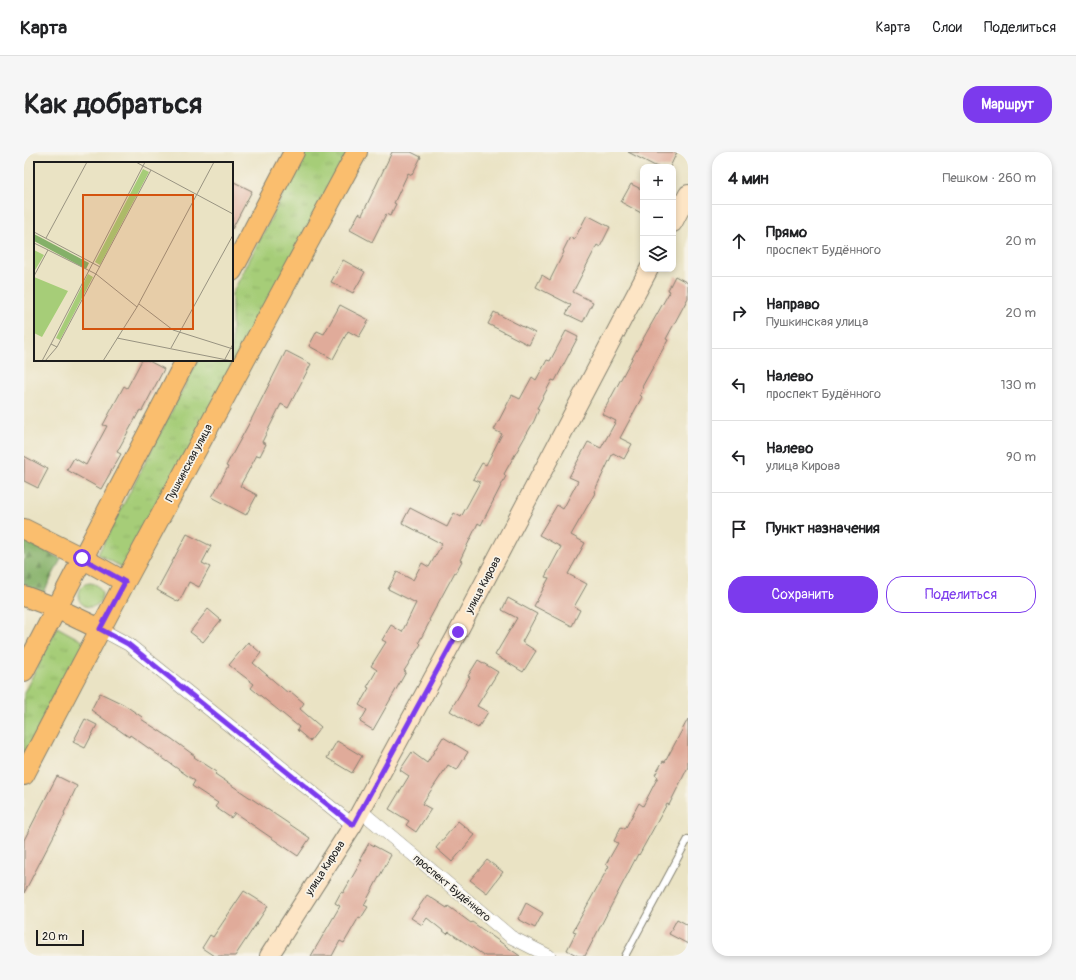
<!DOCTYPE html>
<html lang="ru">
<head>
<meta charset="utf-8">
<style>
  body { margin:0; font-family:Pangolin,sans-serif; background:#f6f6f6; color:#202124 }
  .controls { position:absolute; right:12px; top:12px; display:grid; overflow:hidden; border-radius:8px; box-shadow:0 2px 6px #0003 }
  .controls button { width:36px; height:36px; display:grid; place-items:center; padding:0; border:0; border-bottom:1px solid #e0e0e0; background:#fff; color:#202124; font:20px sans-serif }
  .scale { position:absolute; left:12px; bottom:10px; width:48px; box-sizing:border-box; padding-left:4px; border:2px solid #1c1c1c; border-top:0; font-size:11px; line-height:14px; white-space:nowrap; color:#1c1c1c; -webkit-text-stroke:3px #f7f3e8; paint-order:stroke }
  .stop { position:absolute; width:12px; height:12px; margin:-9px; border:3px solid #7c3aed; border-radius:50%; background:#fff }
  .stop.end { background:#7c3aed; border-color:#fff; box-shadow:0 1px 4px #0008 }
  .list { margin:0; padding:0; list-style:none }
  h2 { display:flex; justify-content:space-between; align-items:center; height:52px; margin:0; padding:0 16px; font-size:17px }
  h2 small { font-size:13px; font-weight:400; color:#757577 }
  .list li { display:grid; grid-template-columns:26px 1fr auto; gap:12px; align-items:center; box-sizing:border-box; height:72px; padding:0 16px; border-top:1px solid #e0e0e0 }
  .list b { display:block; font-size:15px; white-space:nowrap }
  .list p { margin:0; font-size:13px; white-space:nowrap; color:#757577 }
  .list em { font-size:13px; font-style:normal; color:#757577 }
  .actions { display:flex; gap:8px; padding:12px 16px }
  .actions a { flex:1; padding:9px 0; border:1px solid #7c3aed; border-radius:16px; text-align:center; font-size:14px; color:#7c3aed }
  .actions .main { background:#7c3aed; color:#fff }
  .icon { flex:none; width:22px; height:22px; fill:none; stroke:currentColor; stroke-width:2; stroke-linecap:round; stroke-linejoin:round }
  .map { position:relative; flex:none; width:664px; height:804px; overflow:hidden; border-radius:16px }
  header { display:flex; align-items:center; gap:24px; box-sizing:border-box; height:56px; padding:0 20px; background:#fff; border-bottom:1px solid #e0e0e0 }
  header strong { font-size:19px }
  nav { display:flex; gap:22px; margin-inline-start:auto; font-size:14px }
  .intro { display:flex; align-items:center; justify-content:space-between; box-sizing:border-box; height:96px; padding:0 24px }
  h1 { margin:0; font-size:28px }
  .button { padding:10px 18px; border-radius:16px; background:#7c3aed; color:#fff; font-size:14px; font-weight:700 }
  main { display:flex; gap:24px; padding:0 24px }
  aside { flex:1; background:#fff; border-radius:16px; box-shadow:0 2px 6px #0003 }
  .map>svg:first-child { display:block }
  .grass { fill:url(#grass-tufts); stroke:#61744a }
  .forest { fill:url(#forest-firs); stroke:#506642 }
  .building { fill:#e0ab9a }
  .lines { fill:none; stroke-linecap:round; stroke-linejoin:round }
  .lane-casing { stroke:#838070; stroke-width:8 }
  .street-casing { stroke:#838070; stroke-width:14 }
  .secondary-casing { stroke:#838070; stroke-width:20 }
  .primary-casing { stroke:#838070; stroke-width:22 }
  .lane { stroke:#fff; stroke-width:6 }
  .street { stroke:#fff; stroke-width:13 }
  .secondary { stroke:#fde5c5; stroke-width:18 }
  .primary { stroke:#fabe6e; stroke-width:20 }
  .route { stroke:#7c3aed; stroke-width:5 }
  .labels { text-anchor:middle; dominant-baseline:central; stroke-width:3.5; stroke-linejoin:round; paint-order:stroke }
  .street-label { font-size:11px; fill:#1c1c1c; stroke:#f7f3e8 }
  .inset-road { fill:none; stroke:#989381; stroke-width:1 }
  .view { fill:#d4530e; fill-opacity:0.15; stroke:#d4530e; stroke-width:2 }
  .inset-edge { fill:none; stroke:#1c1c1c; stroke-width:2 }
</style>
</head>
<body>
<header>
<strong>Карта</strong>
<nav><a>Карта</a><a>Слои</a><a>Поделиться</a></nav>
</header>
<div class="intro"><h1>Как добраться</h1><a class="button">Маршрут</a></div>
<main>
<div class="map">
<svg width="664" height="804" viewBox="0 0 664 804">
  <defs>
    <pattern id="grass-tufts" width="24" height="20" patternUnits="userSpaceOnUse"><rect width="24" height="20" fill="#a6cd78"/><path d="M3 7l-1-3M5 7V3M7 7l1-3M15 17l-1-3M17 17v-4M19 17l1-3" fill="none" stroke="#8eaf67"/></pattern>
    <pattern id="forest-firs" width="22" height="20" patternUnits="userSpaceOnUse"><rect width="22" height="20" fill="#84b068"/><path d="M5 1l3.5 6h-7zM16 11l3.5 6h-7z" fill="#6b8e55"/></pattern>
  </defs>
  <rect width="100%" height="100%" fill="#f7f3e8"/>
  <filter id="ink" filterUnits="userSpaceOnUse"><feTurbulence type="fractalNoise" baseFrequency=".025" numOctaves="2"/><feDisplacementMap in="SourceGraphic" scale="8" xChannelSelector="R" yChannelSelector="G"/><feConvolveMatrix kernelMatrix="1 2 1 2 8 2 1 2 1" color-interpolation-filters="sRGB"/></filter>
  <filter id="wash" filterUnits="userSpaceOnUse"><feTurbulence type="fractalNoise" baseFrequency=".012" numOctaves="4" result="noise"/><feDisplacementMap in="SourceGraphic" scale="16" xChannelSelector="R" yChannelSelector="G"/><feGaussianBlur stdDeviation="0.9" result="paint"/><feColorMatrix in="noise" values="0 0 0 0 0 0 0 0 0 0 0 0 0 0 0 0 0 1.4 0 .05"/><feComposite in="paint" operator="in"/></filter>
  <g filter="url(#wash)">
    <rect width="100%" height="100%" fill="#eae3c4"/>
    <path class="grass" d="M281,0H324L105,419L74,402L174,208H208V142Z
      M54 443a12 12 0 1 1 24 0a12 12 0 1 1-24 0Z
      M33,475L62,491L0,609V541Z"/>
    <path class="forest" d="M0,388L37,407L18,444L0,434Z"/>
    <g id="blocks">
      <path class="building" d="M368,0H387L397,5L388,23L384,21L370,51L372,52L366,64L362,62L348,90L326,78L335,61L338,63Z
        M604,0H653L646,15H633Z
        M208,29L228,39L208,77Z
        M607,32L619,38V62L597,50Z
        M563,63L586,75L576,95L573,93L549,140L569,150L559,170L542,162L547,153L512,135L518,123L526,128L540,100L539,99L546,85L550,88Z
        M319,108L341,120L329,141L307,130Z
        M651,124L664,131V146L642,187L644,188L618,235L619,236L616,243L618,245L596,286L608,292L600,307L589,301L570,340L571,341L547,383L561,391L544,422L563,432L550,455L556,458L548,474L510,454L525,426L521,425L537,395L515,383L533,353L539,357L554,329L545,325L564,290L577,296L592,269L578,262L611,201L646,139L644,138Z
        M316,153L345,168L335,185L324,179L309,207L285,194L293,179L300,182Z
        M470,160L511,181L505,193L464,172Z
        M542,179L554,185L531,229L528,228L513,256L515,257L510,269L480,322L482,324L457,373L454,371L436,408L438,409L432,420H431L405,468L406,469L395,490L397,492L380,519L382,520L349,578L336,570L343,558L335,553L345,536L343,535L353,518L347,514L362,490L358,488L367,473L378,480L392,451L364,437L373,420L389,428L398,411L405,415L418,392L378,371L386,356L423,375L430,361L437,365L456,330L449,327L458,311L462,313L478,282L470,278L488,243L496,247L508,225L512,228L523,208L526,209Z
        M262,199L287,212L264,256L257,252L238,290L242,292L236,304L233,303L216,334L233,343L222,363L188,345L204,315L202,314L228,266Z
        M118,208H123L140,217L118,259L116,258L93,300L97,302L77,337L43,318L50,306L62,313L83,274L79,273L100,234L103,236Z
        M0,304L24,317L14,336L0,329Z
        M163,382L187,394L178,411L186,415L175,435L165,430L155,450L133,438Z
        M484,446L513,462L498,490L512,499L499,520L471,503L493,466L478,458Z
        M184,457L197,468L179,490L166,480Z
        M224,490L237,501L229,511L264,541L266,539L280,551L276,557L297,575L286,589L273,578L275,575L227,536L230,532L205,513Z
        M454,508L474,520L453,554L464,560L454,576L426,559L446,525L444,524Z
        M76,541L99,552L118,565L117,567L148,587L171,604L170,605L193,620L191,622L286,686L274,704L211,661L207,666L191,655L194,651L168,634L171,629L106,583L105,585L67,558Z
        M61,567L73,573L61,596L49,590Z
        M664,567V615L645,653L643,652L615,703L614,702L561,804H554L543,798L552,780L549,779L585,714L582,712L594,691L590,689L597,675L601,677L615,651L619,654L634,625L631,623L639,609L641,610Z
        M419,585L444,600L433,618L424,613L398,652L407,657L392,680L382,673L385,669L365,657L385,624L376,618L388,600L403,611Z
        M313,589L338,604L328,621L303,606Z
        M33,624L53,634L40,661L41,662L0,741V688Z
        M434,669L451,683L428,710L412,696Z
        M345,691L367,703L340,753L344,755L337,766L335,765L320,791L316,789L308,804H287L316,754L311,751L317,740L319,741L338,708L336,707Z
        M463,708L479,720L463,741L446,728Z
        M220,739L244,754L211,804H190L178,796L186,783L189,785Z
        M403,743L423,756L424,754L447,771L448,770L496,804H461L425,780L423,782L403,766L398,773L387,766Z
        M502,751L519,761L511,776L494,767Z
        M653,767L664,773V792L645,782Z"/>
    </g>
  </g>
  <g filter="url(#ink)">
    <use href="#blocks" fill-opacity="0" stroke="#838070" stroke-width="1"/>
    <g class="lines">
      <defs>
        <path id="lane" d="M601,804L664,687"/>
        <path id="street" d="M76,477L104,492L329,673
          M337,659L487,785L525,804"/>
        <path id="secondary" d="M649,71L664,42
          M245,804L329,673L434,480L625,117"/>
        <path id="primary" d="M208,119L270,0
          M0,377L58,406L101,430
          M0,444L32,456L76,477
          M0,519L162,208
          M0,623L101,430L333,0"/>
      </defs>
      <use href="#lane" class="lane-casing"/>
      <use href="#street" class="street-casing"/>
      <use href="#secondary" class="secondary-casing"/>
      <use href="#primary" class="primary-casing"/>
      <use href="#lane" class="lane"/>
      <use href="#street" class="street"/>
      <use href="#secondary" class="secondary"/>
      <use href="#primary" class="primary"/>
    </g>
  </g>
  <g class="lines" filter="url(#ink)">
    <path class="route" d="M58,406L101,430L76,477L104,492L329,673L434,480"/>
  </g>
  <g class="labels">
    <g class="street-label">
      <text transform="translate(165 311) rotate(-62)">Пушкинская улица</text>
      <text transform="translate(459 433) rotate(-62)">улица Кирова</text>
      <text transform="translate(301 716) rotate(-57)">улица Кирова</text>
      <text transform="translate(428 736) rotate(40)">проспект Будённого</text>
    </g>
  </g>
  <g transform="translate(10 10)">
    <rect width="199" height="199" fill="#eae3c4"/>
    <path d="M109,7L115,10L66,103L61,100ZM54,112L59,115L26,178L22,176Z" fill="#a6cd78"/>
    <path d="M0,72L55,101L52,107L0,79Z" fill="#84b068"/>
    <path d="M0,88L10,93L0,110ZM0,115L34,129L8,175L0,171Z" fill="#a6cd78"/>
    <path class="inset-road" d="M102,0L109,4L111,0M117,8L23,185L17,182L109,4L117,8L199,52M0,70L66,105M12,76L53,0M0,81L62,112M62,112L103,145M0,114L14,88M105,142L139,168L199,187M83,176L198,199M137,186L199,73M191,197L199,182M8,199L17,182M11,199L23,185M69,199L103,145L180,0"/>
    <path class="view" d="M49,33H159V167H49Z"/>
    <rect width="199" height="199" class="inset-edge"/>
  </g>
</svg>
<div class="controls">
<button>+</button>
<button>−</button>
<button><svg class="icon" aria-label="layers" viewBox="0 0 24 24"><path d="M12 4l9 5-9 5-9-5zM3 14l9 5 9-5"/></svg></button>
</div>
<div class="scale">20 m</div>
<div class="stop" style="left:58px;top:406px"></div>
<div class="stop end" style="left:434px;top:480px"></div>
</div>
<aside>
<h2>4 мин<small>Пешком · 260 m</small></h2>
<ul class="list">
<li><svg class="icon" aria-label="ahead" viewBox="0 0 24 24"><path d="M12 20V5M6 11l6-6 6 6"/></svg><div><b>Прямо</b><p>проспект Будённого</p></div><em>20 m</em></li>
<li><svg class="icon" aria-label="right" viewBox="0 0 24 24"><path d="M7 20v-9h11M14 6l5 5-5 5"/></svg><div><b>Направо</b><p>Пушкинская улица</p></div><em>20 m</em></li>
<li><svg class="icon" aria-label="left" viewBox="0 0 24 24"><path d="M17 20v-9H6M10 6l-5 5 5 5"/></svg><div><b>Налево</b><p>проспект Будённого</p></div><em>130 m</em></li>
<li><svg class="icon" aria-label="left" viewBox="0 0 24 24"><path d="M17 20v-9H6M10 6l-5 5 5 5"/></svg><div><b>Налево</b><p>улица Кирова</p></div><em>90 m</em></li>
<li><svg class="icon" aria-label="arrive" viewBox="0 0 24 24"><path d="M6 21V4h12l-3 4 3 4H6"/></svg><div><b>Пункт назначения</b></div></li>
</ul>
<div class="actions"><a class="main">Сохранить</a><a>Поделиться</a></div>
</aside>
</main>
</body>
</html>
